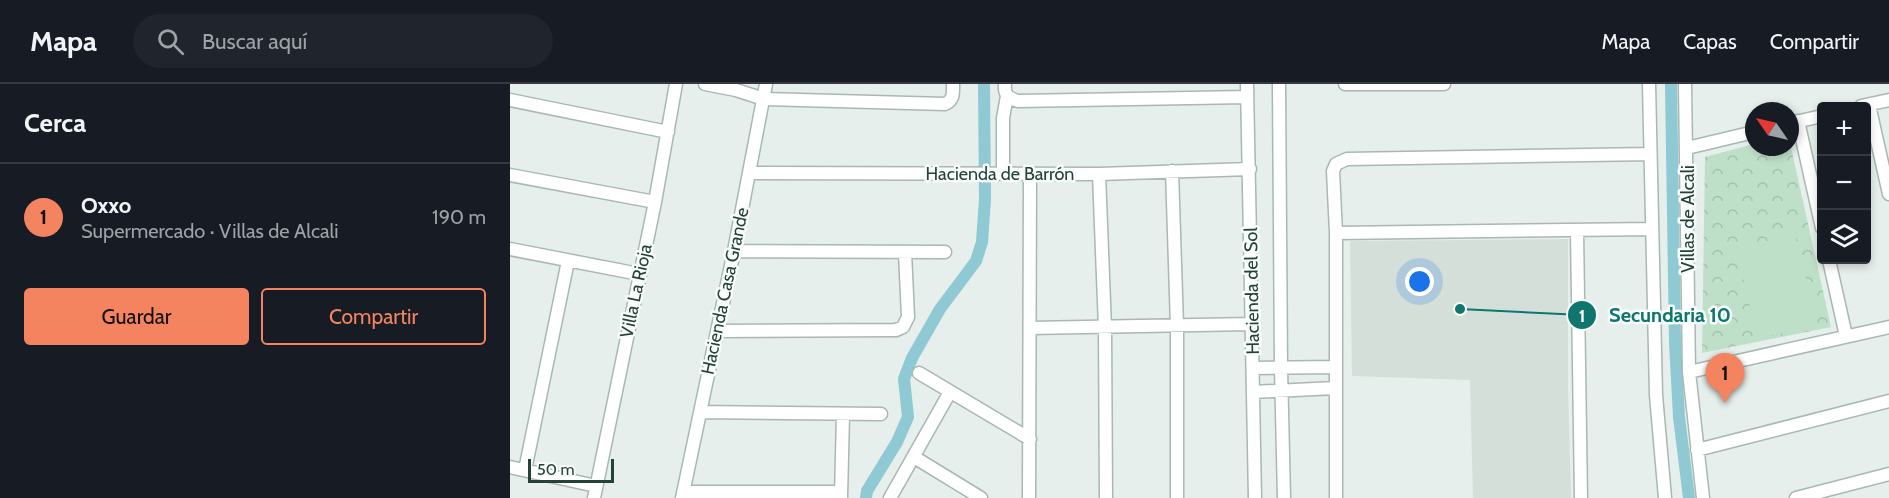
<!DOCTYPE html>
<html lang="es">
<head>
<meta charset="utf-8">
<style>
  body { margin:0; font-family:Cabin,sans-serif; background:#20242c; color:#f1f3f6 }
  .controls { position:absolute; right:18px; top:18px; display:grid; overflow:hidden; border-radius:6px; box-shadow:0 3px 9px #0003 }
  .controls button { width:54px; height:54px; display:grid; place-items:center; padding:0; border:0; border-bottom:2px solid #363941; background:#171b24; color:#f1f3f6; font:30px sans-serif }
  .compass { position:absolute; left:1235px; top:18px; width:54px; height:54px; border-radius:50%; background:#171b24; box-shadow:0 3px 9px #0003; rotate:304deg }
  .scale { position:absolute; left:18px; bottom:15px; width:86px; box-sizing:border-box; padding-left:6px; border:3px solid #24423a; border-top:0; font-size:16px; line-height:21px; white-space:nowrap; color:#24423a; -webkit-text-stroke:4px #f7fbf9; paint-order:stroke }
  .you { position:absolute; left:910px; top:198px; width:21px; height:21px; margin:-15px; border:4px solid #fff; border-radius:50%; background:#1a73e8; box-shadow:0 0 0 9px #1a73e833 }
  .badge { display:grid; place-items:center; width:39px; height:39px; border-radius:50%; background:#f4845f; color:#111; font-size:20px; font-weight:700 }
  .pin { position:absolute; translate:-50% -50px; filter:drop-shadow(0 2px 3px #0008) }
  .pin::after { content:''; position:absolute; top:32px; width:21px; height:18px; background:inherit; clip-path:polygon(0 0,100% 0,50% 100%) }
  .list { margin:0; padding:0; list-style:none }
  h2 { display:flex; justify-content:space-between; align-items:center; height:78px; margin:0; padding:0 24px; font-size:26px }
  h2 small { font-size:20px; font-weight:400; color:#9ea1a6 }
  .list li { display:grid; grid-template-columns:39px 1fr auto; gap:18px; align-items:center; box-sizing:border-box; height:108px; padding:0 24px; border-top:2px solid #363941 }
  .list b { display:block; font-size:22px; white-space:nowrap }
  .list p { margin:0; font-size:20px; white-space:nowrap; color:#9ea1a6 }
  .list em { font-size:20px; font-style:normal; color:#9ea1a6 }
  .actions { display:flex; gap:12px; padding:18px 24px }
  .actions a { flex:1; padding:14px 0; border:2px solid #f4845f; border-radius:6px; text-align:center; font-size:21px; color:#f4845f }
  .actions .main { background:#f4845f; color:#111 }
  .icon { flex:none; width:33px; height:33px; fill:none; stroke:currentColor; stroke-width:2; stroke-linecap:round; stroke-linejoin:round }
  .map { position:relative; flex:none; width:1379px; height:414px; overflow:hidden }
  header { display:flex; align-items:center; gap:36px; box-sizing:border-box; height:84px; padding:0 30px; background:#171b24; border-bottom:2px solid #363941 }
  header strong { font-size:28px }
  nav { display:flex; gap:33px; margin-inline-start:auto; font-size:21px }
  .search { width:420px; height:54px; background:#20242c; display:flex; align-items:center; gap:15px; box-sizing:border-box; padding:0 21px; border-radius:33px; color:#9ea1a6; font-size:22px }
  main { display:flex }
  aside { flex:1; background:#171b24 }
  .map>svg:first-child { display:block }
  .built { fill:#d4dfda }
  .forest { fill:url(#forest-crowns) }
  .garden { fill:#bfe0c8 }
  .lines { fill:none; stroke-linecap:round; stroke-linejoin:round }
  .canal { stroke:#8ec9d4; stroke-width:12 }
  .minor-casing { stroke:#a8b8b2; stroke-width:15 }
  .minor { stroke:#fff; stroke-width:12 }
  .labels { text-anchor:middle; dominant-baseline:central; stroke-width:5; stroke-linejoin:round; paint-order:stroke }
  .street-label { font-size:18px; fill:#24423a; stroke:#f7fbf9 }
  .leader { fill:none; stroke:#0f766e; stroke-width:2 }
  .callout-dot { fill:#0f766e; stroke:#f7fbf9; stroke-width:2 }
  .mark-label { font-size:18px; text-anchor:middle; font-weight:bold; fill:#fff }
  .callout-label { font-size:20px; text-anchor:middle; font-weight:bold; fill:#0f766e; stroke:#f7fbf9; stroke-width:5; stroke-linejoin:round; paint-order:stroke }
</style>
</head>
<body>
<header>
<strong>Mapa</strong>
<div class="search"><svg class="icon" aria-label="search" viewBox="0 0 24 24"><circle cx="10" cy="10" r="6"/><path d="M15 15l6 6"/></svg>Buscar aquí</div>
<nav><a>Mapa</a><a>Capas</a><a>Compartir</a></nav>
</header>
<main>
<aside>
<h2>Cerca<small></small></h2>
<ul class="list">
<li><span class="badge">1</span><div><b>Oxxo</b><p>Supermercado · Villas de Alcali</p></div><em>190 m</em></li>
</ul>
<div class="actions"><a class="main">Guardar</a><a>Compartir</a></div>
</aside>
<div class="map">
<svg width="1379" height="414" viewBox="0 0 1379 414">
  <defs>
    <pattern id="forest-crowns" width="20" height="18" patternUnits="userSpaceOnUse" patternTransform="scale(1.5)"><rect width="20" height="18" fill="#bfe0c8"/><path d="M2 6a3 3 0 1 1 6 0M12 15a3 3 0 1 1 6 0" fill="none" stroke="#a4c1ad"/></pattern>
  </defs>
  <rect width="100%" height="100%" fill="#e6efeb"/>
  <path class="built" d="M1058,155V304L1061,414H963L960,296L842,292L840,157Z"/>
  <path class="forest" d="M1280,59L1321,243L1192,269L1195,73L1244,60V63H1280Z"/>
  <path class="garden" d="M1285,150L1307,241L1248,255L1226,165Z"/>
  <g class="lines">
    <path class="canal" d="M1161,0L1165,259L1169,333L1179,414
      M356,414L357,407L387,358L398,333L394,295L402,274L430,225L466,177L472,158L475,115L474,0"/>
    <defs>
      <path id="minor" d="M195,0L226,6L254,15L435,20C444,16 443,9 443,0
        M495,0C494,11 498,14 508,17L737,13
        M737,0L745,414
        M769,0L771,284L774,414
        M835,0H934
        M1139,0L1146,311L1155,414
        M1175,0L1179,288L1193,414
        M0,16L158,48
        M1359,21L1379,110
        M1351,22L1379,16
        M1288,37L1312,144
        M1281,39L1312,32
        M1177,64L1244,48
        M662,87L667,242V414
        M239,89L589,90L740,85
        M493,89V34L497,12
        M589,90L595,244L596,414
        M0,91L145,118
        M1067,147L1071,414
        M826,149L1142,145
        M0,165L129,190
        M224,167L435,168
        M1319,176L1336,252
        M520,244L741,240
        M207,247L386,246L393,243L398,233L395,168
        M743,284L825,283
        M1179,288L1379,243
        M409,289L520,355
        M743,308L825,304
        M190,328L371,330
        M1187,366L1379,317
        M404,373L471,414
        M0,383L86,402
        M15,386L58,177
        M173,408H331
        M331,413L333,331
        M84,414L145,118L166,0
        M172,414L224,167L256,0
        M380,414L440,308
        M519,414L520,90
        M826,414V149L823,87L826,80L837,75L1140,70
        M1286,414L1379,390"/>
    </defs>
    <use href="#minor" class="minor-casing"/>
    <use href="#minor" class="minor"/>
  </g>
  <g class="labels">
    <g class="street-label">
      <text x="490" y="90">Hacienda de Barrón</text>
      <text transform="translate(1178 135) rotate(-90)">Villas de Alcali</text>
      <text transform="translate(126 207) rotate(-78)">Villa La Rioja</text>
      <text transform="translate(215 207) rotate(-78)">Hacienda Casa Grande</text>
      <text transform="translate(742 207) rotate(-91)">Hacienda del Sol</text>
    </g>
  </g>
  <path class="leader" d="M950 225L1072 231"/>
  <g class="callout-dot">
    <circle cx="950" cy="225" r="6"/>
    <circle cx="1072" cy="231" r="15"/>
  </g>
  <g class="mark-label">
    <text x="1072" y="238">1</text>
  </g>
  <g class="callout-label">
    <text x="1160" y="238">Secundaria 10</text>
  </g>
</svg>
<div class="controls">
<button>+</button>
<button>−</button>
<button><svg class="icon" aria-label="layers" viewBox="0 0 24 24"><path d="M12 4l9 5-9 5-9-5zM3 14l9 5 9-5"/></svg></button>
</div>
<svg class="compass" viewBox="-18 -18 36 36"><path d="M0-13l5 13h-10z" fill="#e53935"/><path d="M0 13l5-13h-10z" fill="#9ea1a6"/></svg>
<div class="scale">50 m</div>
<div class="you"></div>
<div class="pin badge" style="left:1215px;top:319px">1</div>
</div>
</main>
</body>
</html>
